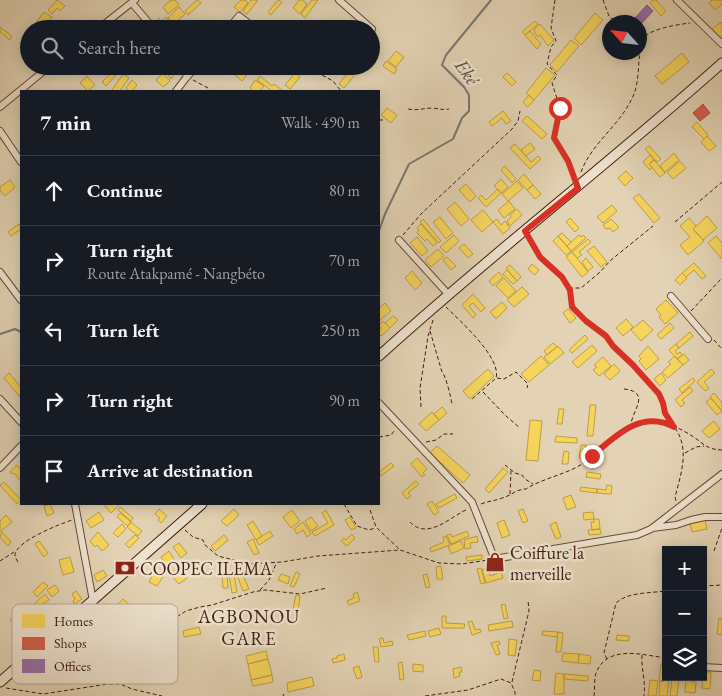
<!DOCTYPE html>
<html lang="en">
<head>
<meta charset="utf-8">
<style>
  body { margin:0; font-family:"EB Garamond",serif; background:#242831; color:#f1f3f6 }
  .controls { position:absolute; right:15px; bottom:15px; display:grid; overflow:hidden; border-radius:0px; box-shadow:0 2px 12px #0003 }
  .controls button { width:45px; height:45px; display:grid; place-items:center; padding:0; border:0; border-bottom:1px solid #363941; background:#171b24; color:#f1f3f6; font:25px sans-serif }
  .compass { position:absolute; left:602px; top:15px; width:45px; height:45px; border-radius:50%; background:#171b24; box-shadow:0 2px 12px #0003; rotate:297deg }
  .stop { position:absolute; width:15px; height:15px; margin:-11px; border:4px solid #d93025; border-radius:50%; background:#fff }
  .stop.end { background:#d93025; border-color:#fff; box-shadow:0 1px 5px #0008 }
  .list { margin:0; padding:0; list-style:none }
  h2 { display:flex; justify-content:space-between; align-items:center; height:65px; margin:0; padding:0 20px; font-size:21px }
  h2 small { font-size:16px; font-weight:400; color:#9ea1a6 }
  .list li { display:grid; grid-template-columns:32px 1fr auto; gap:15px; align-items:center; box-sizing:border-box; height:70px; padding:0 20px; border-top:1px solid #363941 }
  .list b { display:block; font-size:19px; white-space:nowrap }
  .list p { margin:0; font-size:16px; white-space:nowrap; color:#9ea1a6 }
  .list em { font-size:16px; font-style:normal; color:#9ea1a6 }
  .icon { flex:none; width:28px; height:28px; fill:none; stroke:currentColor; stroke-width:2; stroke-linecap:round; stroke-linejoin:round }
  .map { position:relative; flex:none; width:722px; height:696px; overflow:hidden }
  .search { position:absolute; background:#171b24; box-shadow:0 2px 12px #0003; left:20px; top:20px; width:360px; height:55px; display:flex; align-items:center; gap:12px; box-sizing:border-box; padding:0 18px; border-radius:28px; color:#9ea1a6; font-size:19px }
  .panel { position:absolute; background:#171b24; box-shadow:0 2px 12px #0003; left:20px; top:90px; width:360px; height:415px; border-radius:0px }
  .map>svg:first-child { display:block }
  .homes { fill:#f6d55c; stroke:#bf9e45 }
  .shops { fill:#d6604d; stroke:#a94c3a }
  .offices { fill:#9970ab; stroke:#7e577c }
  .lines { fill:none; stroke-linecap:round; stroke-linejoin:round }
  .stream { stroke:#747971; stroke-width:2 }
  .minor-casing { stroke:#694a38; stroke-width:8 }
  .secondary-casing { stroke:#401d0f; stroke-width:11 }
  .path { stroke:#401d0f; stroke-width:1; stroke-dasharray:4 2.5; stroke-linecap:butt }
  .minor { stroke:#ede2ce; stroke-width:6 }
  .secondary { stroke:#ede2ce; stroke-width:9 }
  .route { stroke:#d93025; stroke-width:6 }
  .labels { text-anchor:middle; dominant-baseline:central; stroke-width:5; stroke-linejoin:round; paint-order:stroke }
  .poi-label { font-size:18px; fill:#401d0f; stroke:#ede2ce; text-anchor:start }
  .water-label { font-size:19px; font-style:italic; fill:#5a4b40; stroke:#ede2ce }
  .neighbourhood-label { font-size:19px; letter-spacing:1px; fill:#401d0f; stroke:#ede2ce }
  .key { fill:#ede2ce; stroke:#b9a795; stroke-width:1 }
  .key-label { font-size:14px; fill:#401d0f }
</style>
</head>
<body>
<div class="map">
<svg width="722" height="696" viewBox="0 0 722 696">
  <rect width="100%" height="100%" fill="#e3d3b4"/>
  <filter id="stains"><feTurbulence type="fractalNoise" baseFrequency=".004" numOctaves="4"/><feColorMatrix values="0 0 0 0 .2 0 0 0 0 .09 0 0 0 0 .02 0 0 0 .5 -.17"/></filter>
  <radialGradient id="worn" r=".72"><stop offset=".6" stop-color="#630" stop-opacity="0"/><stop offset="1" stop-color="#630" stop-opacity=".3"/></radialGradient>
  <path class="homes" d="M57,0L65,6L60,11L57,8L52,14L48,10Z
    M171,0H175L179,5L168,14L163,7Z
    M197,0L201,3L188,15L185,11Z
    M241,0H245L248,3L240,12L234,7Z
    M251,0H258L247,14L243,11Z
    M278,0L282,2L271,15L268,12Z
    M299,0H302L307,4L300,14L293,8Z
    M312,0H318L305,18L301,14Z
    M653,0H656L666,11L661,16L650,3Z
    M712,0H722V4L715,10L709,3Z
    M179,7L185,14L174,24L168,18Z
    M44,12L52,17L48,22L46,20L42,25L37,21Z
    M595,13L603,20L581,45L574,38Z
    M166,17L169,21L158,29L154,23L159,18L161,21Z
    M141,19L149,28L147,29H139L135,25Z
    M535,21L538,24L525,35L522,32Z
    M721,22L722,23V41L712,29Z
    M540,24L554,40L548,46L540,35L538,37L534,32L535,31L534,29Z
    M0,27L12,36L10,40L0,32Z
    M530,31L541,44L537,49L525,35Z
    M571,40L579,46L557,72L550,65Z
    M396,51L404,57L396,67L388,61Z
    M682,53L689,62L662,84L655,76Z
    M386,61L397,69L394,74L383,66Z
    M171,66H175L178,70L171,79L166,71Z
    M353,66L358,71L344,88L339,84Z
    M241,68L248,73L242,81L235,75Z
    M546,68L555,75L534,100L526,93Z
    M112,72L116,75L106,86L102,82Z
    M163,73L170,81L163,87L156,80Z
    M295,73L300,77L290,89L285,85Z
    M507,73L516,82L512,86L503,77Z
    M123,74L129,78L120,91H114L112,90Z
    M87,76L95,85L88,91L80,83Z
    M260,76L272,86L274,84L283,91H272L257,80Z
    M132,80L137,85L132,91H129L126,88Z
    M255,80L264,86L260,91H253L250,88Z
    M529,95L534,100L528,107L523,102Z
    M387,108L397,115L391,123L381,115Z
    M503,111L511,121L506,124L502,118L492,126L489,122Z
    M527,116L547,134L542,139L522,121Z
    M697,122L708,135L704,139L692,127Z
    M707,136L716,146L709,151L701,142Z
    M530,143L535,149L526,156L521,150Z
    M515,144L531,162L538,156L541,159L530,169L510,148Z
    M649,146L661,159L657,162L645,149Z
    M674,153L679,160L665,172L660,166Z
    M650,155L654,160L649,164L652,167L650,170L643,162Z
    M654,160L665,173L660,177L649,164Z
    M680,161L686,168L673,179L667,172Z
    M505,166L516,179L512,183L501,170Z
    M626,171L633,178L625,186L618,178Z
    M524,174L533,185L527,190L518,180Z
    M501,179L508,187L501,193L494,186Z
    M10,180L15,187L5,196L0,190V187Z
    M517,181L523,188L508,201L502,194Z
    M466,184L476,196L470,202L459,190Z
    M533,185L541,194L535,199L527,190Z
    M498,189L501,193L486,207L478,198L481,195L486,200Z
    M639,194L660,218L654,223L633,198Z
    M509,201L515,209L504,218L498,210Z
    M455,202L469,219L461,226L447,209Z
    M612,205L617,211L603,223L597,217Z
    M517,209L522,215L510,226L507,221L511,217L510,215Z
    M483,210L493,222L482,232L471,220Z
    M707,216L717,228L703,240L693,229Z
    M440,217L453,233L446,239L433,222Z
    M570,218L579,228L575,232L566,222Z
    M689,218L696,226L693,229L704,241L688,255L680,245L690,237L680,226Z
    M423,219L441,241L439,243L420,222Z
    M497,219L501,225L505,221L510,228L503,234L493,222Z
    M611,219L619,227L613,232L610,228L606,229L603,225Z
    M19,224L21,229L11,236L8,232Z
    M421,224L437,243L433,246L427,239L425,241L417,233L419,230L417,228Z
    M562,233L571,242L567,246L558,236Z
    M454,235L459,241L446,253L440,247Z
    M579,235L581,237L583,235L586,238L571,251L567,246Z
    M558,236L571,251L566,255L553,241Z
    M716,236L722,243V259L708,243Z
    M417,237L428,251L422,256L410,243Z
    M588,239L591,242L579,252L582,255L577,258L572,252Z
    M464,244L473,254L468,258L459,248Z
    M594,246L607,262L601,267L587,251Z
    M438,249L444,256L431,267L425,260Z
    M572,252L588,272L582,277L566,257Z
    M447,257L456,266L451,270L443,260Z
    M586,258L593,267L588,271L582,262Z
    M694,263L706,276L702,279L694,270L686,277L682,273Z
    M532,264L539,270L535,275L528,269Z
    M510,265L521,277L517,281L506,268Z
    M507,270L517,281L513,284L503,274Z
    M412,271L422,283L415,290L405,278Z
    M499,272L503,277L493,286L489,281Z
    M682,273L687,278L680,285L675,280Z
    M504,278L516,291L508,298L496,286Z
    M522,287L529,294L514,307L507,300Z
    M473,294L485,308L481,312L473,303L469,306L476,315L473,318L462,305Z
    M666,300L678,313L665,324L659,317L661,315L656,309Z
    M502,302L507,308L496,319L490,312Z
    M385,303L391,311L379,321V308Z
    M568,309L576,318L570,323L563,313Z
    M393,316L398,320L390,328L385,323Z
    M626,319L633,327L623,336L616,328Z
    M643,320L653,330L641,341L631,330Z
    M383,321L390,328L381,336L379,334V330L381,328L379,325Z
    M670,323L674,328L661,339L657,335Z
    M690,332L693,336L679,348L676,344Z
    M585,335L588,339L572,353L569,350Z
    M553,343L557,347L547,355L544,351Z
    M676,344L679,348L675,351L677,354L680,352L682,355L677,359L669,350Z
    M592,345L597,351L578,368L572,362Z
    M558,346L564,353L550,364L544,357Z
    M648,346L659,359L646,370L639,361L641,359L639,356Z
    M684,354L689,360L683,365L677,359Z
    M541,356L549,365L529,382L521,374Z
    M675,356L683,365L668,378L662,372L671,364L668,362Z
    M603,357L611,366L599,376L593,370L597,367L594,365Z
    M614,364L620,371L610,380L604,374Z
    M488,369L494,376L470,399L463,391Z
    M711,369L715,373L704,382L709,388L705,391L697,382Z
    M9,373L21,387L20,397L4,378Z
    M661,373L666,380L660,386L654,379Z
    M693,378L695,381L682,393L679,389Z
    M690,387L693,391L682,400L685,403L681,407L675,400Z
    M714,393L722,403V411L710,397Z
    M711,398L722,411L717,415L706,402Z
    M590,405H596L593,436H587Z
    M442,407L447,413L439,420L434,414Z
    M559,409H564L562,424H557Z
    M432,412L439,420L426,431L419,424Z
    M530,420L542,421L538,461L526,460Z
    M714,421L720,429L709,438L702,431Z
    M556,436L577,438V443L555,442Z
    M581,445H586L584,459L579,458Z
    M437,446L470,475L463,483L430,453Z
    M564,451L569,452L568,464H562Z
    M417,458L427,469L423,473L425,475L422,477L411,464Z
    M391,463L394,466L381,476L379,472Z
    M17,465L21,470V481L14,473L13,474L10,472Z
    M503,468L508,472L489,493L485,489Z
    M587,472L601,474L600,479L586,477Z
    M416,481L419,484L408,493L411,496L407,499L402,493Z
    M4,482L21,500L17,504L0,485Z
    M607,485L612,486L611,494L597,493V489L606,490Z
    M581,487L597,489V493L580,491Z
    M455,494L457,498L439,508L436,504Z
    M571,495L576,507L567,510L563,498Z
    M432,501L439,512L434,515L427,504Z
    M50,504L54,513L47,516L44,506Z
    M103,504H120L111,513Z
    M120,507L133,518L131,521L118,510Z
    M159,509L167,516L161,523L158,520L160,518L155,514Z
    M234,509L239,515L227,526L221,521Z
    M523,509L528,521L523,523L518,511Z
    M292,510L300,521L291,528L283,517Z
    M326,510L334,525L315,536L312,532L328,523L322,513Z
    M99,512L104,520L91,528L86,521Z
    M593,512L594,519L584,520L583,513Z
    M120,513L131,522L128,526L117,517Z
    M6,515L12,522L0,532V521Z
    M311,517L318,526L311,531L305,521Z
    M350,517L356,528L351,530L345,520Z
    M594,519H599L600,529L592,530L591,522H594Z
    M504,520L510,535L502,538L497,523Z
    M705,520L707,529L692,532L690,523Z
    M253,521L262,536L256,540L247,525Z
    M131,522L142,531L138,536L127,527Z
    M303,522L311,534L307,537L303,530L297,534L294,529Z
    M556,522L561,537L556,539L550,525Z
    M122,524L126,529L118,537L113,533Z
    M600,529L601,534L589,535L588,530Z
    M270,531L273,536L259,545L256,540Z
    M467,531L469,536L451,544L447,535L451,534L452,537Z
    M2,532L11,542L8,546L0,537Z
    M98,532L109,545L102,551L97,545L95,547L90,541Z
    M352,534L355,538L347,546L341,541L344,538L346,540Z
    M135,535L139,538L129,548L125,544Z
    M224,535L228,540L215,551L211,546Z
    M446,536L450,545L431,552L430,548L444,542L443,537Z
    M477,536L478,542L470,543L471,548L465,549L464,540Z
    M253,539L259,553L254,555L247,542Z
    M39,541L48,553L44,557L35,544Z
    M461,541L464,548L451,554L448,546Z
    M179,543L187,553L181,558L173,547Z
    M169,551L174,559L166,564L161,557Z
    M482,555V559L467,561L466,557Z
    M70,557L74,572L63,575L59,560Z
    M441,566L443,579H437L436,567Z
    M178,567L187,578L179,584L170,574Z
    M481,568L485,583L481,584L477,569Z
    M488,568L490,576L501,572L503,578L486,583L482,570Z
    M103,570L107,576L97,582L94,575Z
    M154,572L163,577L157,586L149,582Z
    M296,572L300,574L294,587L290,586Z
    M242,573L249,589L243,591L237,575Z
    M234,574L237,592L232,593L229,575Z
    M281,574L290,577L288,584L278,580Z
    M427,574L430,587L426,588L423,575Z
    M222,575H227L228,588H223Z
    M43,582L48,586L37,597L33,592Z
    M55,585L59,591L52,597L47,590Z
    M76,591L82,599L74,604L73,601L75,599L72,594Z
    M357,592L360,601L349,605L347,601L354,598L353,594Z
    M45,594L49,600L35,608L33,605Z
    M296,595L300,596L298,610L293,609Z
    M123,599L133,608L118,624L108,615Z
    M505,604L508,618L504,619L501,605Z
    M18,611L22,614L19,617L23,620L17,626L10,620Z
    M442,616H446V623L465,624L464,628H442Z
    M719,618L722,619V635L717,634Z
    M472,621L475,630L480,629L481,632L472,635L468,622Z
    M512,621L513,627L489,631L488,625Z
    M199,627L201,634L184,637L183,631Z
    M439,628L441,634L430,637L428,631Z
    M425,631L426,636L409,640L407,635Z
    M543,631L558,632L557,637L542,635Z
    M558,632L563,633L561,652H556Z
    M617,635L629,636V641L616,640Z
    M383,638L384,643L392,641L393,645L381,647L379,639Z
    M509,639L517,640L515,656L508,655Z
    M499,641L500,644L497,645L500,654L496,655L491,643Z
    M373,647H378L379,662H375Z
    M266,651L268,659L248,664L246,656Z
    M563,653L579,654L578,663L562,661Z
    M344,654L345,660L333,663L332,659L337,658V656Z
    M579,654L591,656L590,664L578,663Z
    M268,659L272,675L251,680L248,664Z
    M402,662L404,679L400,680L398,663Z
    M413,664L423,665V672L413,671Z
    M661,664H665L664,681H659Z
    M359,666L362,677L357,679L353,668Z
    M461,667L462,672H459L460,676L454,678L453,669Z
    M534,670L541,671L540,681L532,680Z
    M703,672H711L710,689L702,688Z
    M556,673L564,674V694H554Z
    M564,674L588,676V681L564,679Z
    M272,675L273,682L253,686L251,680Z
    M312,677L314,686L288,692L287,683Z
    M672,677L679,678L677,696H670Z
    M664,679H669L667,696H659L660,681H664Z
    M650,680L658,681L656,696H648Z
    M686,680L696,682L695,693L685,692Z"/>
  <path class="shops" d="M703,104L710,113L700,121L693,113Z"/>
  <path class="offices" d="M647,5L653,11L641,24L635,18Z"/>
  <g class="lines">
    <path class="stream" d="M379,231L385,214L409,164L453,139L462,118L469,111V95L464,87L442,65L446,55L491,0
      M0,334L15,329L21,332"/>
    <defs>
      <path id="minor" d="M339,0L372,29
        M677,0L722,44
        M132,3L154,29
        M98,29L135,0
        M228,29L239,16L256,29
        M187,77L196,66
        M176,91L186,78L188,66
        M0,107L50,66
        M0,131L21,162
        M399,240L448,294
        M0,272L21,300
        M671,296L708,339
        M0,399L21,422
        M379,403L472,502L493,555L500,558L637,535L651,529L722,474
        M0,468L21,446
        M75,504L93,601
        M652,528L676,525L691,520L705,517H722
        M703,667L722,668"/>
      <path id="secondary" d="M379,356C490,255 610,163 722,63
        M0,682L202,504"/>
    </defs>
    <use href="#minor" class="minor-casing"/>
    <use href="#secondary" class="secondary-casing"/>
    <path class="path" d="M555,0L551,28L556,41L551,47L547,64L557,75L552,83L560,108L554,138L568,161L574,178
      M603,0L609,16L615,22
      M640,40C650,29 674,25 690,23
      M305,66L333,81L341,91
      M193,80L208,88L211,91
      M408,109C417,111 424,108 433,108C439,109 443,110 449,109
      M379,120H383
      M581,172C592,142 622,124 634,94C639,81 638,65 640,51
      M675,222L722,182
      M403,235L421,214L512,129L518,121L520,111
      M529,237L541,257L563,277L570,290L572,307L586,321L606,336L613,346L633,365L659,394L663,403L665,413L673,425
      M569,288H581L599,273L611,260L653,226
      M446,307C459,320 502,358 496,378L471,400
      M691,311L722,278
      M430,331L442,372C446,376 451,398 452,404
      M714,340L722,349
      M497,378L504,379L516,372L528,384L527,388
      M624,389C653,392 630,413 631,426
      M483,392L506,416L520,428
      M421,407L420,388L428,336L433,320
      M675,428C690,449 681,474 675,497L676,501
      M379,437L391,435L395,430
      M426,442L436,440L444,434H453
      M685,453L696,447L704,446
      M505,465L515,473L522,475L525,479L533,484
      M510,494L511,471
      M344,504L357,526L369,530L375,528
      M481,504C488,501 495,501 502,498C511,496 516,489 526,489C543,478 565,475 582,464C606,448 628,414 660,422C671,424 683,430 692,436C705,444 705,449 722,450
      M370,510L376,527L400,550
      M410,522C428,541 451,516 468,509
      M185,530L193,537L203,540L205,545L218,556L249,564L282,562L318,556L400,550L439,563L462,564L488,560
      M714,551L722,528
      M0,561L14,552
      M18,562C16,559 15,557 15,555C16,541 60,524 72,520
      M703,586L722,585
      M260,590L269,580L276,564
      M642,655C641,669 646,682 644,696
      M607,659L604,653L616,603C627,592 651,593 666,591
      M27,669L35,673L44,674L114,660L142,652L154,645L172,620L186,611L200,607L212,605L253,592L265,590L300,594L327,588
      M512,682L529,611L528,600
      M6,688L43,694L108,684H120L132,689L162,696
      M283,696L284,694
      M425,696L468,690L501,679L511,683L515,692V696
      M594,696C595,689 594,679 596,673C607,644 643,655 666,658"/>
    <use href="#minor" class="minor"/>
    <use href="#secondary" class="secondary"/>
  </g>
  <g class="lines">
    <path class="route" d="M560,108L554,138L568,161L578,188L525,231L540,257L562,277L570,290L572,307L586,321L606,336L613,346L633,365L659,394L663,403L665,413L674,427C642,409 615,436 592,456"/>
  </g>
  <defs>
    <symbol id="shop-bare" viewBox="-9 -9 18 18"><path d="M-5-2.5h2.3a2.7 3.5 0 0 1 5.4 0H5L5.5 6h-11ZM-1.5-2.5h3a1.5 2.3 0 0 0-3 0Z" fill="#8f2418" stroke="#ede2ce" stroke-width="2.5" paint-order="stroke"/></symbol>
    <symbol id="bank-bare" viewBox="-9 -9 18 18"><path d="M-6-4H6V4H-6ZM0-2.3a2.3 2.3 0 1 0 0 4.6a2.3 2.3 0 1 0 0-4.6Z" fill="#8f2418" stroke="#ede2ce" stroke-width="2.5" paint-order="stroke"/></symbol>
  </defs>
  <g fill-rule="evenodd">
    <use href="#shop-bare" x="481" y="548" width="28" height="28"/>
    <use href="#bank-bare" x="111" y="554" width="28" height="28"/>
  </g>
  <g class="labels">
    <g class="poi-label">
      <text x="510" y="552">Coiffure la<tspan x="510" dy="21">merveille</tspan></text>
      <text x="140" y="568">COOPEC ILEMA</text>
    </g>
    <g class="water-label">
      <text transform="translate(467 72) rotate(54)">Eké</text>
    </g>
    <g class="neighbourhood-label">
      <text x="249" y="616">AGBONOU<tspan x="249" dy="22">GARE</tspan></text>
    </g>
  </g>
  <rect x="12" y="604" width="166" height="80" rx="8" class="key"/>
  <rect x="22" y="614" width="23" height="14" fill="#f6d55c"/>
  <rect x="22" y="637" width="23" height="13" fill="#d6604d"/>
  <rect x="22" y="659" width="23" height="14" fill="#9970ab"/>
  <g class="key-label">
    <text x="54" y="626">Homes</text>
    <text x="54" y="648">Shops</text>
    <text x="54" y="671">Offices</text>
  </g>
  <rect width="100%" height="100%" filter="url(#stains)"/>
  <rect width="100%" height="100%" fill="url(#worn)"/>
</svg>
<div class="controls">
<button>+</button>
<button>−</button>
<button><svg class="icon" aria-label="layers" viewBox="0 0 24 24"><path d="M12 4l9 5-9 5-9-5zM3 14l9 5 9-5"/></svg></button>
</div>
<svg class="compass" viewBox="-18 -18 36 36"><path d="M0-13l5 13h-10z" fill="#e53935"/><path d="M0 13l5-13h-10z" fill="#9ea1a6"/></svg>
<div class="stop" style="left:560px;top:108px"></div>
<div class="stop end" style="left:592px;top:456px"></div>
<div class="search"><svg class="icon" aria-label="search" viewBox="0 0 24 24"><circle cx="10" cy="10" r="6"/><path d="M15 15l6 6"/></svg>Search here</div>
<section class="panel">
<h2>7 min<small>Walk · 490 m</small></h2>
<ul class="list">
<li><svg class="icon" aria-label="ahead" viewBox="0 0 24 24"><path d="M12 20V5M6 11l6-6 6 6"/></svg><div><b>Continue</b></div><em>80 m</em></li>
<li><svg class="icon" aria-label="right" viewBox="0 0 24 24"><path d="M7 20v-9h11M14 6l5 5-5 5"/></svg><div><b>Turn right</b><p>Route Atakpamé - Nangbéto</p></div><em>70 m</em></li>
<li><svg class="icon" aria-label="left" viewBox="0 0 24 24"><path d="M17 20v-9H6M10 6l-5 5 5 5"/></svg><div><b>Turn left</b></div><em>250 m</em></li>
<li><svg class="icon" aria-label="right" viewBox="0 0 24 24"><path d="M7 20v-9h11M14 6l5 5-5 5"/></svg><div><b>Turn right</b></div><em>90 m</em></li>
<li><svg class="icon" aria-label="arrive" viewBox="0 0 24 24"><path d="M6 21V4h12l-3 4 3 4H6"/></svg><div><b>Arrive at destination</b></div></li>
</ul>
</section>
</div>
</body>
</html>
